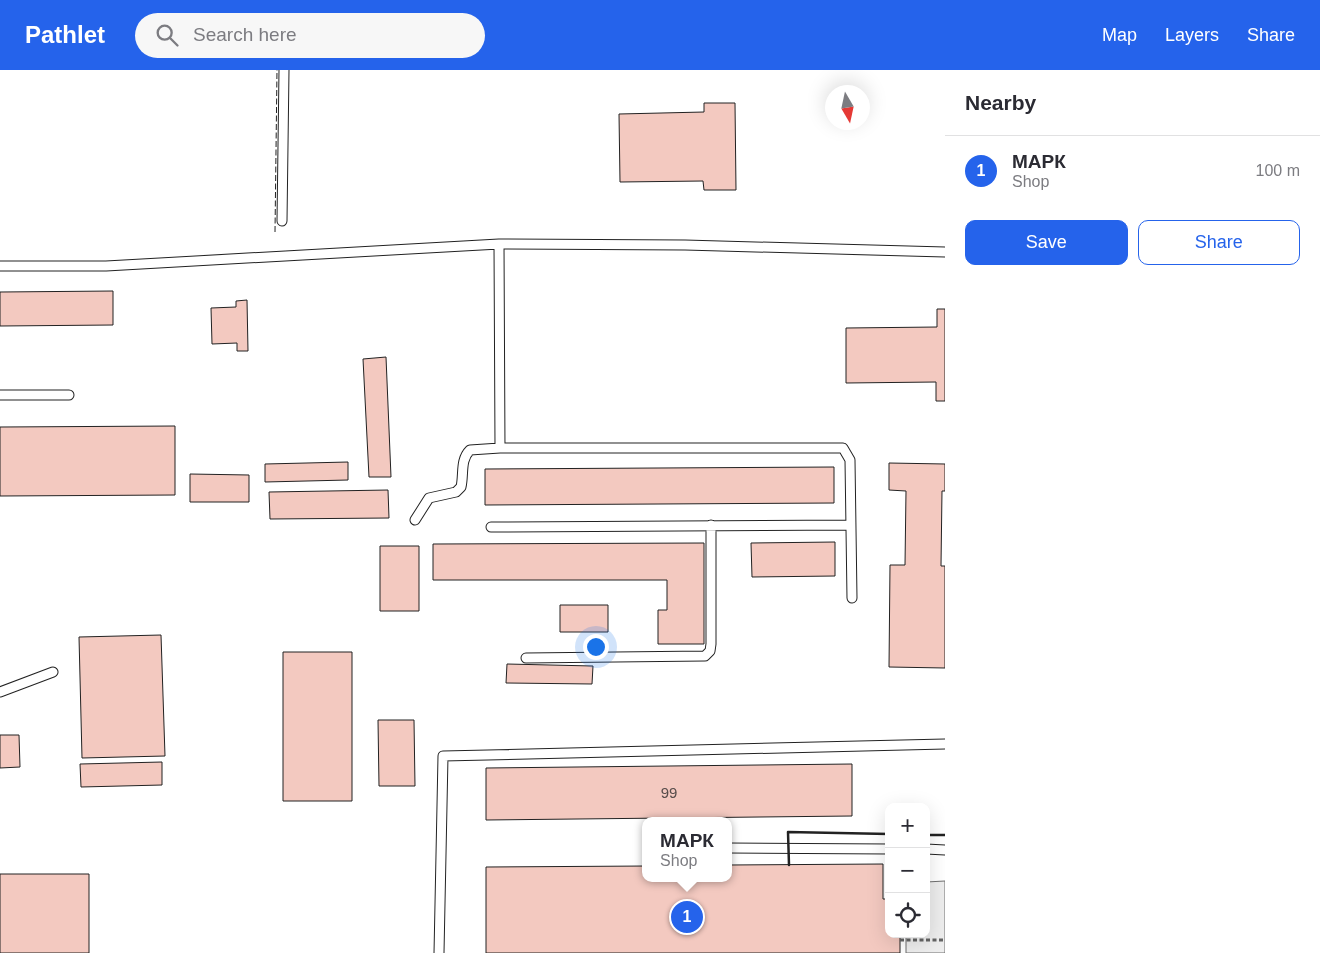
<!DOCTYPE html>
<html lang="en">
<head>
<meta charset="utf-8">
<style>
  body { margin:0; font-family:Helvetica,sans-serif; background:#f7f7f7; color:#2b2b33 }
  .controls { position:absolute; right:15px; bottom:15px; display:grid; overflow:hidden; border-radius:10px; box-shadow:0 5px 20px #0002 }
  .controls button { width:45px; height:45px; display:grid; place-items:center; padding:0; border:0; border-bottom:1px solid #e1e1e2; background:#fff; color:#2b2b33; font:25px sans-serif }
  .compass { position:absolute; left:825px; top:15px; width:45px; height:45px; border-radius:50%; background:#fff; box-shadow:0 5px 20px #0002; rotate:171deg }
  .you { position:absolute; left:595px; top:576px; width:18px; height:18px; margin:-12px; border:4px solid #fff; border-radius:50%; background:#1a73e8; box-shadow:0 0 0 8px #1a73e833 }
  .badge { display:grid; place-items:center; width:32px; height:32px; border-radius:50%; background:#2563eb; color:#fff; font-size:16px; font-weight:700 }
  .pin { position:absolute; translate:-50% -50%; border:2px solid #fff; box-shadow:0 1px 5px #0006 }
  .popup { position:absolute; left:642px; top:747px; width:90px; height:65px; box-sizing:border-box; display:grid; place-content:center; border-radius:10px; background:#fff; filter:drop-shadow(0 1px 4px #0005); font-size:16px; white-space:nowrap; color:#7c7c81 }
  .popup b { font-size:19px; color:#2b2b33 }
  .popup::after { content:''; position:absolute; left:50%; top:100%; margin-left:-10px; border:10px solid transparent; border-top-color:#fff }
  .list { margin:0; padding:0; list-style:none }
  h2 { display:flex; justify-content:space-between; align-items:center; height:65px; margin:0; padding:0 20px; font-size:21px }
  h2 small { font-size:16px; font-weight:400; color:#7c7c81 }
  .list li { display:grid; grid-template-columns:32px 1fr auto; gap:15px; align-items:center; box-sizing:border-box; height:70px; padding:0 20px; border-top:1px solid #e1e1e2 }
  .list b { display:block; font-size:19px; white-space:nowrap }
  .list p { margin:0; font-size:16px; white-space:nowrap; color:#7c7c81 }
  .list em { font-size:16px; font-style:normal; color:#7c7c81 }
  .actions { display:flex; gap:10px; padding:15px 20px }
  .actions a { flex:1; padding:11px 0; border:1px solid #2563eb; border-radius:10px; text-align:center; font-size:18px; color:#2563eb }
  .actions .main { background:#2563eb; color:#fff }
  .icon { flex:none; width:28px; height:28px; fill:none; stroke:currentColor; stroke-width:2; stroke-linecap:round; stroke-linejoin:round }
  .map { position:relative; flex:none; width:945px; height:883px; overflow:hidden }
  header { display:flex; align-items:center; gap:30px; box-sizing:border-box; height:70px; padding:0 25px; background:#2563eb; color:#fff }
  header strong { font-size:24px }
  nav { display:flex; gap:28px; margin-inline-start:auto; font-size:18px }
  .search { width:350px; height:45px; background:#f7f7f7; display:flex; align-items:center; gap:12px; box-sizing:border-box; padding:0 18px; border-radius:28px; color:#7c7c81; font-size:19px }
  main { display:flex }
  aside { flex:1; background:#fff }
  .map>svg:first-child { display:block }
  .parking { fill:#ededed; stroke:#6f6f6f }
  .building { fill:#f3c9c0; stroke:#222 }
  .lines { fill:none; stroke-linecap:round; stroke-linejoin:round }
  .service-casing { stroke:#222; stroke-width:11 }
  .path { stroke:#646464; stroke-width:3; stroke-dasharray:4 2.5; stroke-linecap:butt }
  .service { stroke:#fff; stroke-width:9 }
  .fence { stroke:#222; stroke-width:1; stroke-dasharray:6 2.5; stroke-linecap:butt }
  .wall { stroke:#222; stroke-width:2.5 }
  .labels { text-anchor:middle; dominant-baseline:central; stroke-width:4; stroke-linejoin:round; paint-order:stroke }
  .number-label { font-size:15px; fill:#564c4a }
</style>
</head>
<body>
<header>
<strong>Pathlet</strong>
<div class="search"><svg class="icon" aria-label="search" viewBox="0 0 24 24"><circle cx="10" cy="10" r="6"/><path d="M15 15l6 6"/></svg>Search here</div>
<nav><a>Map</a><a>Layers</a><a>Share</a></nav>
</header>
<main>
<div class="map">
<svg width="945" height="883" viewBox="0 0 945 883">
  <rect width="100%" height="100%" fill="#fff"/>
  <path class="parking" d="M945,811V883H906V864H926V812Z"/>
  <path class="building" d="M704,33H735L736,120H704L703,111L620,112L619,44L704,42Z
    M113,221V255L0,256V222Z
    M247,230L248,281H237V273L212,274L211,238L236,237V231Z
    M937,239H945V331H936V312L846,313V258L937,257Z
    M386,287L391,407H369L363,289Z
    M175,356V425L0,426V357Z
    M348,392V410L265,412V394Z
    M889,393L945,394V421H942L941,496H945V598L889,597L890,495H905L906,421L889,420Z
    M834,397V433L485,435V399Z
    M190,404L249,405V432H190Z
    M388,420L389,448L270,449L269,422Z
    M835,472V506L752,507L751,473Z
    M704,473V574H658V540H667V510H433V474Z
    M380,476H419V541H380Z
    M560,535H608V562H560Z
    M161,565L165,686L82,688L79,567Z
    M283,582H352V731H283Z
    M507,594L593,596L592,614L506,613Z
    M378,650H414L415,716H379Z
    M0,665H19L20,697L0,698Z
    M162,692V715L81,717L80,694Z
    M852,694V746L486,750V698Z
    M883,794V829H889V864H900V883H486V797L646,796V808H728V795Z
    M0,804H89V883H0Z"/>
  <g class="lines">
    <defs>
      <path id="service" d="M282,151L284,0
        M499,174L500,378H843L850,390L852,528
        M0,196H106L499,174L685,175L945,182
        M0,325H69
        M415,450L429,428L456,422L461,417C464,404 460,390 470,380L500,378
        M491,457L851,455
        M526,588L705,586L710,581L711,574V455
        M0,622L53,602
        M728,778L889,779
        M926,779L945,780
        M439,883L443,686L945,674"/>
    </defs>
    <use href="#service" class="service-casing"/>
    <path class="path" d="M900,870H945"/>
    <use href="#service" class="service"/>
    <path class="fence" d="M275,162L277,0"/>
    <path class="wall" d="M926,765H945
      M789,795L788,762L889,764"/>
  </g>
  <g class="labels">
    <g class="number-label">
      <text x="669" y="722">99</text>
    </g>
  </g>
</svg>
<div class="controls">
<button>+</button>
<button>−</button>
<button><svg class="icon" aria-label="locate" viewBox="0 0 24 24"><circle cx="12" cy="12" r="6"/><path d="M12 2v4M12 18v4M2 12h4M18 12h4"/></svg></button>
</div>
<svg class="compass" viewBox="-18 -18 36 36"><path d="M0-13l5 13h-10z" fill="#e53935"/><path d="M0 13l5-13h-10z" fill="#7c7c81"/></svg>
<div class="you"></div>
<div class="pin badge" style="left:687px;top:847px">1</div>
<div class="popup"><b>МАРК</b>Shop</div>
</div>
<aside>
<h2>Nearby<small></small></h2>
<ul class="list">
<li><span class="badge">1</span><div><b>МАРК</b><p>Shop</p></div><em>100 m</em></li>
</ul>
<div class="actions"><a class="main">Save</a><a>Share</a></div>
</aside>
</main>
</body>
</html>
